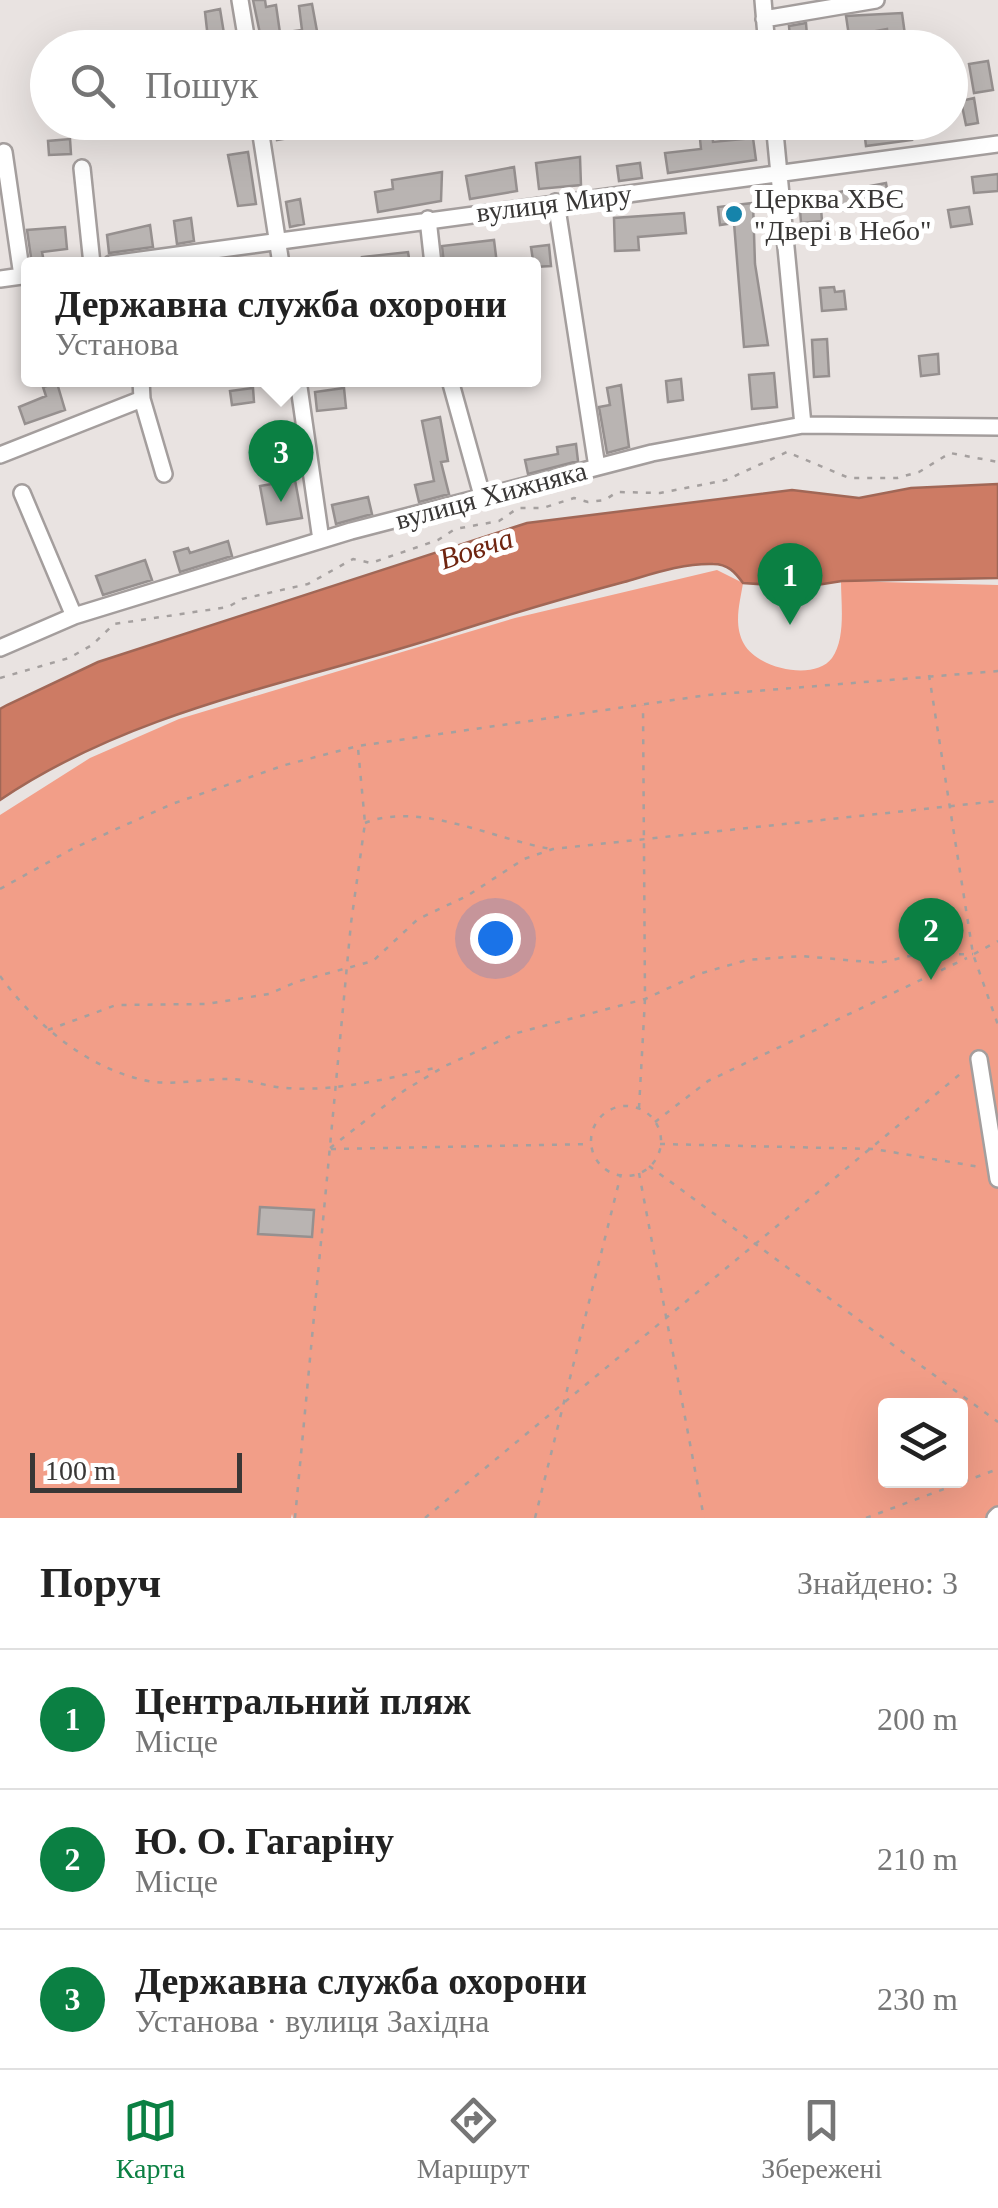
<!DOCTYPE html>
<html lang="uk">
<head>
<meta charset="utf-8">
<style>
  body { margin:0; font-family:Georgia,serif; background:#f6f6f6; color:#222 }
  .controls { position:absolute; right:30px; bottom:30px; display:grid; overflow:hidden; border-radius:10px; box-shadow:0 10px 40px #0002 }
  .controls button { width:90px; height:90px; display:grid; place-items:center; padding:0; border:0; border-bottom:2px solid #e0e0e0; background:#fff; color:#222; font:50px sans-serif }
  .scale { position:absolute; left:30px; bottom:25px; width:212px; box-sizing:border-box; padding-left:10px; border:5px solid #393736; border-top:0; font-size:28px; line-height:35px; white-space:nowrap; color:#393736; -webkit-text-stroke:8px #fff; paint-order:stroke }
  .you { position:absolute; left:495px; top:938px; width:35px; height:35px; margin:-25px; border:8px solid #fff; border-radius:50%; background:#1a73e8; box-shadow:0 0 0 15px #1a73e833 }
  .badge { display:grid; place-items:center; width:65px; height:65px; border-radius:50%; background:#0b8043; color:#fff; font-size:32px; font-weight:700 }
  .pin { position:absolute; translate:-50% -82px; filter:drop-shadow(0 2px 5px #0008) }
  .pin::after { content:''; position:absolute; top:52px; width:35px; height:30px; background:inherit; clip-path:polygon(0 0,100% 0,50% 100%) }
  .popup { position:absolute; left:21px; top:257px; width:520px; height:130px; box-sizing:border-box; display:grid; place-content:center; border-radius:10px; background:#fff; filter:drop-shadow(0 2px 8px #0005); font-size:32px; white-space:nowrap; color:#767676 }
  .popup b { font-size:38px; color:#222 }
  .popup::after { content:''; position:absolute; left:50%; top:100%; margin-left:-20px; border:20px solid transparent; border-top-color:#fff }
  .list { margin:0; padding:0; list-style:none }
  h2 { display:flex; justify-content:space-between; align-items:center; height:130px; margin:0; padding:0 40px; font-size:42px }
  h2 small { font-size:32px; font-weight:400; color:#767676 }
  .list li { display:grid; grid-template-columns:65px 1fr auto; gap:30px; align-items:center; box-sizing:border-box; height:140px; padding:0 40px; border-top:2px solid #e0e0e0 }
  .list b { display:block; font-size:38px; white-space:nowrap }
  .list p { margin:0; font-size:32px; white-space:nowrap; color:#767676 }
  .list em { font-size:32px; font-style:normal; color:#767676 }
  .icon { flex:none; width:55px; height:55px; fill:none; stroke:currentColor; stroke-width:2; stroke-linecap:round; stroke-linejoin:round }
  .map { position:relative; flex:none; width:998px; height:1518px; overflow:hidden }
  .search { position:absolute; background:#fff; box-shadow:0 10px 40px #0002; left:30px; right:30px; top:30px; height:110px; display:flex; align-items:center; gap:25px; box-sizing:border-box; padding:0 35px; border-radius:55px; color:#767676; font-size:38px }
  .sheet { height:550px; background:#fff }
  nav { display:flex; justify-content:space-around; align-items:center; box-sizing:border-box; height:140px; border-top:2px solid #e0e0e0; background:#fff; font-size:28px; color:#767676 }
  nav a { display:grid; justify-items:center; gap:5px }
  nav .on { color:#0b8043 }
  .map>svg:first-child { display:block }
  .green { fill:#f29e88; fill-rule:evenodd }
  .water { fill:#cd7b64; stroke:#a16756; stroke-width:2.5 }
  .building { fill:#b9b4b2; stroke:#96908f; stroke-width:2.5 }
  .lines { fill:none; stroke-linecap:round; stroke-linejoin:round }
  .minor-casing { stroke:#a49e9d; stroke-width:20 }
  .path { stroke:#a5a09f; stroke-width:2.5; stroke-dasharray:5 8; stroke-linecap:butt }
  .minor { stroke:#fff; stroke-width:15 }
  .poi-dot { fill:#1684ab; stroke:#fff; stroke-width:4 }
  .labels { text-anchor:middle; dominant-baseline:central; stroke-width:10; stroke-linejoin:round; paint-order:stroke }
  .poi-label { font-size:28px; fill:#393736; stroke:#fff; text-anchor:start }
  .street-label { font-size:28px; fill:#393736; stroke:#fff }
  .water-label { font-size:30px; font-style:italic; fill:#6f240f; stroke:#fff }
</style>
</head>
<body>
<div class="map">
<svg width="998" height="1518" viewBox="0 0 998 1518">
  <rect width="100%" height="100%" fill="#e9e3e1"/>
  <path class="green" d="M717,570L743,583C740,603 733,624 744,644C757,668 814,682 832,658C846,638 841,604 841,581L998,585V1518H293L292,1514L291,1518H0V815L90,758L179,719L515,618ZM886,1406H960V1480H886Z"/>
  <path class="water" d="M998,484V578L842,581L804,587L743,583C735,572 728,564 713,564C683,563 652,574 624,582C564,598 507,615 448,634C297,683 134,709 0,800V709L7,705L98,662L527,523L792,490L859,498L911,488Z"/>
  <path class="building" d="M253,0H265L266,7L276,5L280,33L302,30L299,6L312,4L319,42L263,48Z
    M220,9L226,46L209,48L205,12Z
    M902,13L905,35L888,37L887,29L849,36L846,16Z
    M806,23L808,48H791L789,26Z
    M988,61L993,90L974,93L969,64Z
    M974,98L978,123L966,125L961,101Z
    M274,122H341V129L277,140Z
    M863,122H909L912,140L866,146Z
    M712,128L713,142L753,138L756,160L668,173L665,153L701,149L699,129Z
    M70,139L71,154L49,155L48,141Z
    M248,152L256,204L238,206L228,155Z
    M580,157L581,185L539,189L536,163Z
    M640,163L642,178L619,181L617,166Z
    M514,167L517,191L470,199L466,176Z
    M442,172L441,201L378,212L375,192L393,189L392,180Z
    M998,174V191L974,193L972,177Z
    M886,183L890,207L877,210L876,204L843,210L839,192Z
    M820,194L822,221L801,223L799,196Z
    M300,199L304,224L290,227L286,202Z
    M753,203L755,264L768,345L744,347L734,223L720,225L718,207Z
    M969,207L972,224L951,227L948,210Z
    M684,213L686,233L638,237L639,250L615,251L614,218Z
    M191,218L194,241L177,244L174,221Z
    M150,225L153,247L109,253L107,235Z
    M65,227L67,249L42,252L44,262L32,264L27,230Z
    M494,240L497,264H444L442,246Z
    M549,245L551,266L534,267L531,247Z
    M408,252L410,264H363L362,257Z
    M834,287L835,292L844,291L846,309L822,311L820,288Z
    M827,339L829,376L814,377L812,340Z
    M938,354L939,374L921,376L919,356Z
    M774,373L777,407L752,409L749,375Z
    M681,379L683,400L668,402L666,381Z
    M57,383L65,410L25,424L19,407L46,396L43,387Z
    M621,385L629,447L607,453L599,407L610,405L607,388Z
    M253,388L254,402L232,405L230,391Z
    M344,388L346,408L317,411L315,392Z
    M440,417L448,461L441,462L449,494L419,502L415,485L434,481L422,421Z
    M576,444L578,461L528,474L525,460L558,454L557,447Z
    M295,480L302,518L267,524L260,486Z
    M368,497L372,514L336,524L332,505Z
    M228,541L232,556L180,572L174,552L188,548L190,553Z
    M145,560L152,580L103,595L96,576Z
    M260,1207L314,1210L312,1237L258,1234Z"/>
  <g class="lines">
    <defs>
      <path id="minor" d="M240,0L248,48
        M763,0L767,48
        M764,19L876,0
        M259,122L281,264
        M774,122L803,425
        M4,152L22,276
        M82,168L92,264
        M556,202L597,467
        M428,219L433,264
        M111,264L998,144
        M0,279L29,275
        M298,380L321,540
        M450,380L483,499
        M142,399L164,474
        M0,455L142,399L141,380
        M22,493L74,616
        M0,648L74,616L351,531L652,453L803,425L998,427
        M979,1059L998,1179
        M995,1518L998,1515"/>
    </defs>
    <use href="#minor" class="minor-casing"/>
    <path class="path" d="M929,675L973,954L998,1025
      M0,678L69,658L92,645L114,624L228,607L242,599L308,584L353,559L371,563L438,540L455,529L499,521L518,508H543L574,498L588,502L605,500L617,492L660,493L726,480L787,452L849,478H897L919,472L950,453L998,462
      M365,823C420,801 493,839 551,849
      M0,889L72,849L172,804L285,765L358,746L708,695L998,671
      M974,954L998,941
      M0,976C35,1024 87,1069 148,1081C175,1086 206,1078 233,1079C251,1080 268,1087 286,1088C338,1092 389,1078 439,1067
      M48,1030L116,1005L206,1004L269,994L296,982L373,961L418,919L467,896L524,859L553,849L998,801
      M591 1141a35 35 0 1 1 70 0a35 35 0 1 1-70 0Z
      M639,1108L645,999L643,705
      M655,1122L708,1081L967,958
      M660,1144L874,1149L980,1167
      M330,1148L405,1090L445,1066L517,1033L645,999L699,974L747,960L802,956L879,963L914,955L973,954
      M331,1149L591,1144
      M649,1166L998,1422
      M639,1173L704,1518
      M295,1518L351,923L365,823L358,748
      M425,1518L965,1070
      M535,1518L621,1174
      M866,1518L998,1469"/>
    <use href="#minor" class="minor"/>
  </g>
  <circle class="poi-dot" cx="734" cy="214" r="10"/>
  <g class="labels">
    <g class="poi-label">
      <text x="754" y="198">Церква ХВЄ<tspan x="754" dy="32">"Двері в Небо"</tspan></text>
    </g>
    <g class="street-label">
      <text transform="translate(554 203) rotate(-7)">вулиця Миру</text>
      <text transform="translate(491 495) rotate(-15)">вулиця Хижняка</text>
    </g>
    <g class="water-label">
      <text transform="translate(476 548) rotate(-18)">Вовча</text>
    </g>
  </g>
</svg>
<div class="controls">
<button><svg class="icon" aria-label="layers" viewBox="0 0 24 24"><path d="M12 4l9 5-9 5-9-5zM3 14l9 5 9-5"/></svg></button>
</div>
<div class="scale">100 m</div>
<div class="you"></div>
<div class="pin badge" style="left:790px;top:625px">1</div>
<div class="pin badge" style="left:931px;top:980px">2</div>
<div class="pin badge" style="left:281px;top:502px">3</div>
<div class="popup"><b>Державна служба охорони</b>Установа</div>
<div class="search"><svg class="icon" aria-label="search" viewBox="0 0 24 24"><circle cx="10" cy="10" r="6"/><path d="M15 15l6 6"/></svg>Пошук</div>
</div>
<section class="sheet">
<h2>Поруч<small>Знайдено: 3</small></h2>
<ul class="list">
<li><span class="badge">1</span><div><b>Центральний пляж</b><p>Місце</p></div><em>200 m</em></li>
<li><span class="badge">2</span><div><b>Ю. О. Гагаріну</b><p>Місце</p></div><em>210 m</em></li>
<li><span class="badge">3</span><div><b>Державна служба охорони</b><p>Установа · вулиця Західна</p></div><em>230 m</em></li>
</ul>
</section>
<nav>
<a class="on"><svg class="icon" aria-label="map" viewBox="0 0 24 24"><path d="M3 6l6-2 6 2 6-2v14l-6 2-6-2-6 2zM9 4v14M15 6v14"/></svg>Карта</a>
<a><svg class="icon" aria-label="directions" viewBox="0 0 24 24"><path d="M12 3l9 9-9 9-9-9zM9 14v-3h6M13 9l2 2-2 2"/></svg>Маршрут</a>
<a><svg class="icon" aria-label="saved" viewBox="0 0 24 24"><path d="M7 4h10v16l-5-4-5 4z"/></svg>Збережені</a>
</nav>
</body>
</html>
